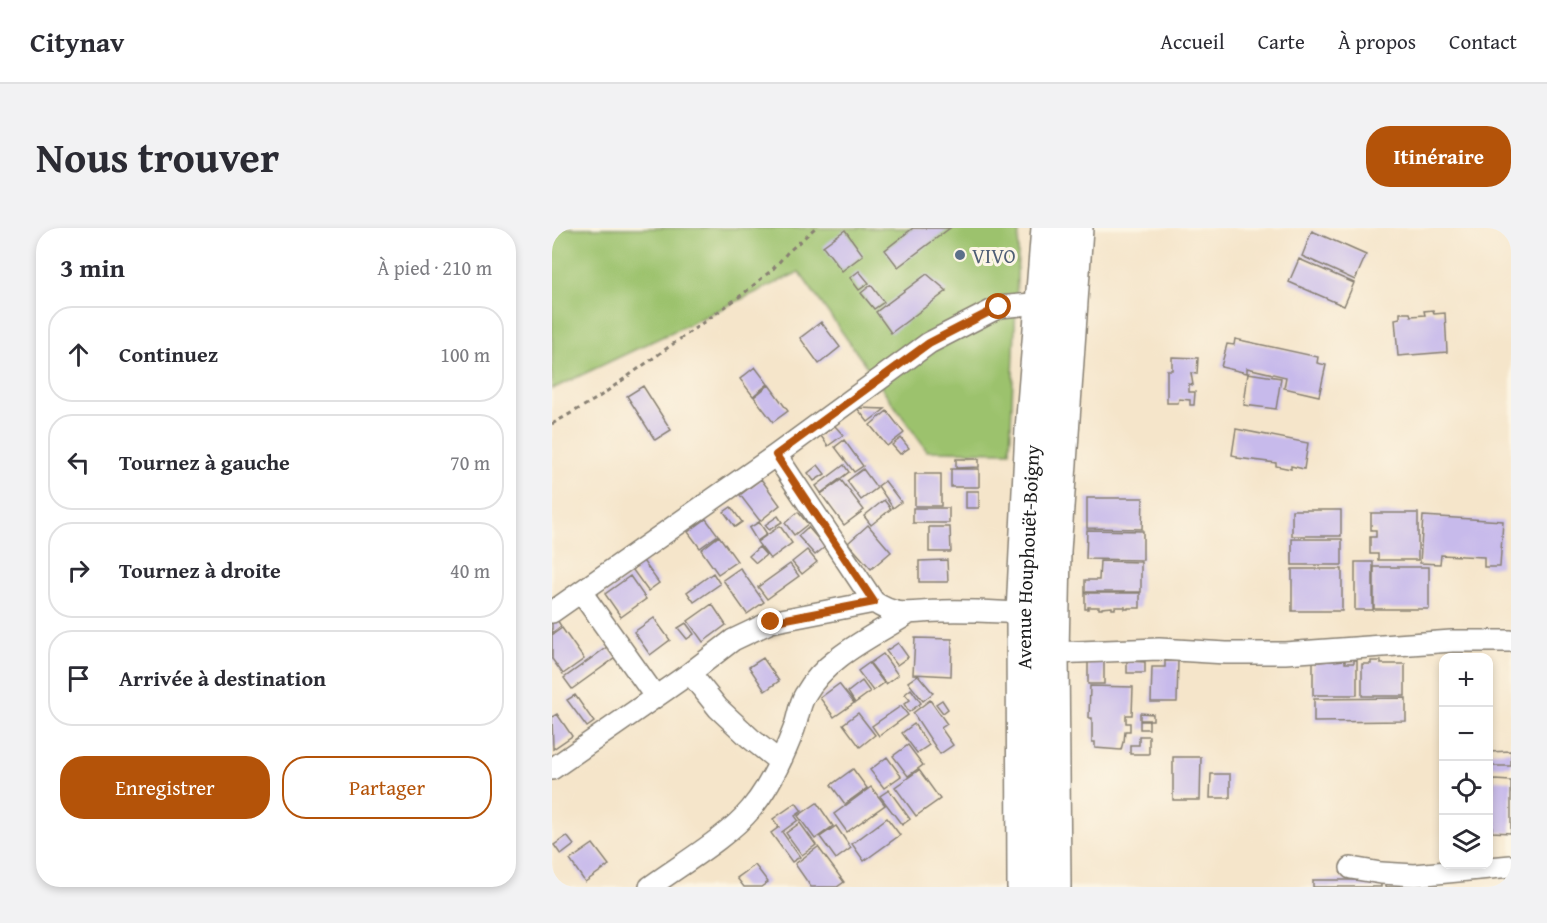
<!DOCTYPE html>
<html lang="fr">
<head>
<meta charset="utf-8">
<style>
  body { margin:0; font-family:"Gentium Book Plus",serif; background:#f2f2f3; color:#2b2b33 }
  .controls { position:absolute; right:18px; bottom:18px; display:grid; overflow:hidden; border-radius:12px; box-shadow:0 3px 9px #0003 }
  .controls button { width:54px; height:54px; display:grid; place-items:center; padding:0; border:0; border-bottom:2px solid #e1e1e2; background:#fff; color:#2b2b33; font:30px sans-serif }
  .stop { position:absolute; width:18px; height:18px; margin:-14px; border:4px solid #b45309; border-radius:50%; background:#fff }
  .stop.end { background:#b45309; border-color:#fff; box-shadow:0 2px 6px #0008 }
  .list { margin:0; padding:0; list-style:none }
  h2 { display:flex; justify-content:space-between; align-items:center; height:78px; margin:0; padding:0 24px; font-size:26px }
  h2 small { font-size:20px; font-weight:400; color:#7c7c81 }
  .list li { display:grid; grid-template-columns:39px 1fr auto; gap:18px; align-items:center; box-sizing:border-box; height:96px; margin:0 12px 12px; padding:0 12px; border:2px solid #e1e1e2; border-radius:24px }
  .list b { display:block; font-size:22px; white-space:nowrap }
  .list em { font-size:20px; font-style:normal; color:#7c7c81 }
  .actions { display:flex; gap:12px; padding:18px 24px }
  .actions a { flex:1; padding:14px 0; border:2px solid #b45309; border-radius:24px; text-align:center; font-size:21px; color:#b45309 }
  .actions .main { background:#b45309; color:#fff }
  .icon { flex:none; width:33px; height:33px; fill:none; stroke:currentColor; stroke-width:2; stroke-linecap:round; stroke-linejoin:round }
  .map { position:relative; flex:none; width:959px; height:659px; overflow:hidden; border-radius:24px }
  header { display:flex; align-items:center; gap:36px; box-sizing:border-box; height:84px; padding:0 30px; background:#fff; border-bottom:2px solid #e1e1e2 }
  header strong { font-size:28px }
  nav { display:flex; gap:33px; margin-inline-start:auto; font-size:21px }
  .intro { display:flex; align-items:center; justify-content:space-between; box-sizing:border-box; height:144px; padding:0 36px }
  h1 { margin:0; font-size:42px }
  .button { padding:15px 27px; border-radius:24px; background:#b45309; color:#fff; font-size:21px; font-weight:700 }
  main { display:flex; gap:36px; padding:0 36px }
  aside { flex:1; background:#fff; border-radius:24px; box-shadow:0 3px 9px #0003 }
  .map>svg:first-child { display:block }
  .green { fill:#9cc26d; stroke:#5c6f44; stroke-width:1.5 }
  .building { fill:#c7baeb }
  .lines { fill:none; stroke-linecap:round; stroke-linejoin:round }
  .minor-casing { stroke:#888073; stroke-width:24 }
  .trunk-casing { stroke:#888073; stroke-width:36 }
  .path { stroke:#888073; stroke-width:3; stroke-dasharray:4.5 4.5; stroke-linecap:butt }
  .minor { stroke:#fff; stroke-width:21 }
  .trunk { stroke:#fff; stroke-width:33 }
  .route { stroke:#b45309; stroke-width:8 }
  .service-dot { fill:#5c6f8a; stroke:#fcf5e5; stroke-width:2 }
  .labels { text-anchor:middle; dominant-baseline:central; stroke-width:6; stroke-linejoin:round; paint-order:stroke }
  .service-label { font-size:20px; fill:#4e5e75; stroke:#fcf5e5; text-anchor:start }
  .street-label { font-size:20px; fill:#1c1c1c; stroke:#fcf5e5 }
</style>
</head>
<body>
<header>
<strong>Citynav</strong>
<nav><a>Accueil</a><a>Carte</a><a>À propos</a><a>Contact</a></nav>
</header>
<div class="intro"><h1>Nous trouver</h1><a class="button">Itinéraire</a></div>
<main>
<aside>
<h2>3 min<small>À pied · 210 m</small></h2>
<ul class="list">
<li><svg class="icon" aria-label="ahead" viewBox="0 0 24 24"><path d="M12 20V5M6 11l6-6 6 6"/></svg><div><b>Continuez</b></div><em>100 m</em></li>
<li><svg class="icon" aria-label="left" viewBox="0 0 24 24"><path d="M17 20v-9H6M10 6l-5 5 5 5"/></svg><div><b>Tournez à gauche</b></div><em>70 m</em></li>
<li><svg class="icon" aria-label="right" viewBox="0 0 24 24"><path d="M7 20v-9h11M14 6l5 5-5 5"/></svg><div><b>Tournez à droite</b></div><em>40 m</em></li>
<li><svg class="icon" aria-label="arrive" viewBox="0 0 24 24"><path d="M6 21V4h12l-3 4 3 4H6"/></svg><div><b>Arrivée à destination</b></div></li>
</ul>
<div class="actions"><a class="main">Enregistrer</a><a>Partager</a></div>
</aside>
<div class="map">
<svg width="959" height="659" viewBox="0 0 959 659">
  <rect width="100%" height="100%" fill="#fcf5e5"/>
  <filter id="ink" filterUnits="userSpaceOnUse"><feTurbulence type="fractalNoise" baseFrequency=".0167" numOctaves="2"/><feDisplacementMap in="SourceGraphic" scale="12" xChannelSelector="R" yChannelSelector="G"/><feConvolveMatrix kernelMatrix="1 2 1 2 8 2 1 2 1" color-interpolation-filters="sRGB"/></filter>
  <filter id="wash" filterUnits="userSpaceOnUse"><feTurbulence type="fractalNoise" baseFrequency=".008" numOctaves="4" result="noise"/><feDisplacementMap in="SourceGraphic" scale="24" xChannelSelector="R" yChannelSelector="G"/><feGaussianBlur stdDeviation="1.35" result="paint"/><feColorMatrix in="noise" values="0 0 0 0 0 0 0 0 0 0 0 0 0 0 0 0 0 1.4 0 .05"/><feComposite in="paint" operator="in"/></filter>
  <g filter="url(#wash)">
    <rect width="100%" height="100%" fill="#f5e5ca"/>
    <path class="green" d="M0,0H467L458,224L375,223L247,44L0,161Z"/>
    <g id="blocks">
      <path class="building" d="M361,0H398L346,39L333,22Z
        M293,2L311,27L290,43L271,18Z
        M760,3L814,27L803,52L750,28Z
        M747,31L802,55L792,78L737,54Z
        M307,43L317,55L307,62L298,50Z
        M375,46L395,63L339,105L324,84Z
        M319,57L332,74L322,81L309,65Z
        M881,82L882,86L893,85L895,124L846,128L843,91L848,90V85H858L859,88L873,87L872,83Z
        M269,94L288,119L267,136L248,110Z
        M683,111L766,129L765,135L774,137L767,168L732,160L734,149L695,140V145L669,139L675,116L682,117Z
        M620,129L646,130L645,146L639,145L641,157L637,156V164H643L642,177H638V172L627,171L626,175H615V142H620Z
        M203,139L216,156L201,168L188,151Z
        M696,145L729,150L724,181L692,177Z
        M217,157L236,183L221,194L202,169Z
        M91,158L119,202L103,212L75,168Z
        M305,180L333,181L316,194Z
        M335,183L352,205L335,218L318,197Z
        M283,198L291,207L276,218L269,208Z
        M684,201L756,215L752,241L739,238V241L724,238V235L685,230V228L680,227Z
        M349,210L357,220L348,226L340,217Z
        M292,212L311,238L302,244L283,219Z
        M404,231H427V239L404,240Z
        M266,237L273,246L262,253L256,245Z
        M292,237L297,244L269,265L264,258Z
        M311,241L325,260L309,272L295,253Z
        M399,241H427V259H399Z
        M363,246H389V278H363Z
        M209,251L228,277L208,293L188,267Z
        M289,252L312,282L292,297L269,266Z
        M333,253L349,274L341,280L326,258Z
        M414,263H427V280H414Z
        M535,270H591L590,301L535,300Z
        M332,272L339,281L319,297L312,288Z
        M179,279L190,294L183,299L172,284Z
        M361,280H397V295H361Z
        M740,282H789V308H740Z
        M246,284L256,296L242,307L233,295Z
        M819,285H866V332H826V326H818V309H824V302H819Z
        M226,288L230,294L217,302L213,297Z
        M871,288L951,293L948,339H932V329L889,327L888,336L868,335Z
        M154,291L166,307L148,320L136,304Z
        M207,294L215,306L205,313L197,300Z
        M316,297L339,324L319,341L296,315Z
        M228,298L240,315L218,331L205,314Z
        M256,299L273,319L263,327L246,308Z
        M377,299H398L399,324H377Z
        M535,302L591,303V332L534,331Z
        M167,308L185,333L166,346L149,322Z
        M740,311H790V337H740Z
        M207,319L214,327L204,335L197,328Z
        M255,322L265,334L250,346L240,334Z
        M89,330L107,355L96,363L78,338Z
        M395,332L396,354H367V333Z
        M548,333L589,334V364H533V352H547Z
        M803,334H821V382H803Z
        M238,336L247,348L215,371L206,359Z
        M822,339H877V381H822Z
        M188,340L212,374L195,386L171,352Z
        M740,341H790V383H740Z
        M161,345L168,356L142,374L135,364Z
        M78,348L94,371L69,389L53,366Z
        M533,365H588V380H576V381H573V379H563V381H560V379L550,380V381H547V379H536V381H533Z
        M160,376L174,397L151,414L136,393Z
        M4,390L9,398L0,405V393Z
        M102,390L118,412L98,427L82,404Z
        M134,395L142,406L135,411L126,400Z
        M10,400L32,431L11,446L0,431V407Z
        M363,410L400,411L399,448L361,446Z
        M346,415L356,429L345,437L334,423Z
        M55,419L63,430L20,461L12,450Z
        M331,426L346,447L334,456L318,435Z
        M211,430L227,453L213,463L197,439Z
        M761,432H766V434L793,432V435H802V432H805V467H761Z
        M575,433L593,434V445H575Z
        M613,433H626L625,474H599L600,439H613Z
        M819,433H829V436H853V468H810V436H819Z
        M536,434H552V456H536Z
        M317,435L332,455L321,463L306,443Z
        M366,447L381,465L371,473L356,454Z
        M310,453L318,464L303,475L296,464Z
        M287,456L302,475L282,489L268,470Z
        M538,458L581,459L580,487H574V495H578V503H573L572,514H571L569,522L543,520V514H540V490H537Z
        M359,461L369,475L357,484L352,476L358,472L353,466Z
        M23,467L42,494L35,499L15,472Z
        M854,470V493L762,494V471Z
        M378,472L395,496L389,500L401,517L388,526L361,485Z
        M390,472L396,481L391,485L384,476Z
        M349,478L356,487L327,508L320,498Z
        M306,485L323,507L308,519L291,496Z
        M588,485L601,486V492H588Z
        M5,486L20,508L1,521L0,489Z
        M588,493H597V501H588Z
        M362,496L377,517L365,525L350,505Z
        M587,508H597V526H578V517H587Z
        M356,517L371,537L356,548L341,528Z
        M959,523V538H936V524Z
        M335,529L349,548L332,560L318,542Z
        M621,529H649L648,572H621Z
        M301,541L315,560L293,576L279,557Z
        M367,542L388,571L364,588L343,559Z
        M659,546H678V570H658Z
        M942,552L959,553V605L940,604Z
        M319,559L333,577L295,604L282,586Z
        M337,562L358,591L350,597L328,568Z
        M244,575L250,583L243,588L246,592L230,604L248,629L240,634L219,605L227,599L221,591Z
        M265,575L281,598L263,611L246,588Z
        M335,590L348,607L312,633L300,616Z
        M248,595L264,617L250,627L234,605Z
        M284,598L299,620L284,631L268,609Z
        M15,608L22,617L9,627L2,617Z
        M41,616L57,637L33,654L18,632Z
        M266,619L292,654L285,659H259L243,636Z
        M203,637L216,654L209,659H192L185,650Z
        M761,652H829V659H761Z
        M848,652V659H834V653Z"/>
    </g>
  </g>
  <g filter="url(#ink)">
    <use href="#blocks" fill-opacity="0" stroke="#888073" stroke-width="1.5"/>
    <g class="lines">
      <defs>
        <path id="minor" d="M224,227L322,374C347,391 362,383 390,383C417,382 444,384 471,385
          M29,364L103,468
          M0,384L224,227L377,115L447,79L501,74
          M500,425L607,421L674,425H733L900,413H959
          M138,445L166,480L198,510L228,534
          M0,541L138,445L181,412L219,394L322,374
          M799,640L829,645L863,647L959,638
          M98,659C128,637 176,609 199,581C218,558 231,530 242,501C246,490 247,477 253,467C274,429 320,409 356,386"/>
        <g id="trunk">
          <path id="s1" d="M472,659L471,385L480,202L496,0"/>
          <path d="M502,659L500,425L502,323L524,0"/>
        </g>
      </defs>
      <use href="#minor" class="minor-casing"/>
      <use href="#trunk" class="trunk-casing"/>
      <path class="path" d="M0,196L44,171L191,66L221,41L235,25L263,0"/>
      <use href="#minor" class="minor"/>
      <use href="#trunk" class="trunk"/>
    </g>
  </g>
  <g class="lines" filter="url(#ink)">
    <path class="route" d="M219,394L322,374L224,227L377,115L447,79"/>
  </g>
  <circle class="service-dot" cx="408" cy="27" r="6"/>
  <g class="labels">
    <g class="service-label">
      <text x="420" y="27">VIVO</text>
    </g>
    <g class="street-label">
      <text stroke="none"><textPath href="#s1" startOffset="330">Avenue Houphouët-Boigny</textPath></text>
    </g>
  </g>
</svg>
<div class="controls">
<button>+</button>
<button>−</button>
<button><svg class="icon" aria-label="locate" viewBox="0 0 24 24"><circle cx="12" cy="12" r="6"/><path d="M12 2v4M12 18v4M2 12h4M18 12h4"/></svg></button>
<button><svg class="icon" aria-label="layers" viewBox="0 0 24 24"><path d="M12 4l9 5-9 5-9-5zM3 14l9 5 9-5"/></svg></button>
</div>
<div class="stop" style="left:447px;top:79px"></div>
<div class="stop end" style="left:219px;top:394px"></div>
</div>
</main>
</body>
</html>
